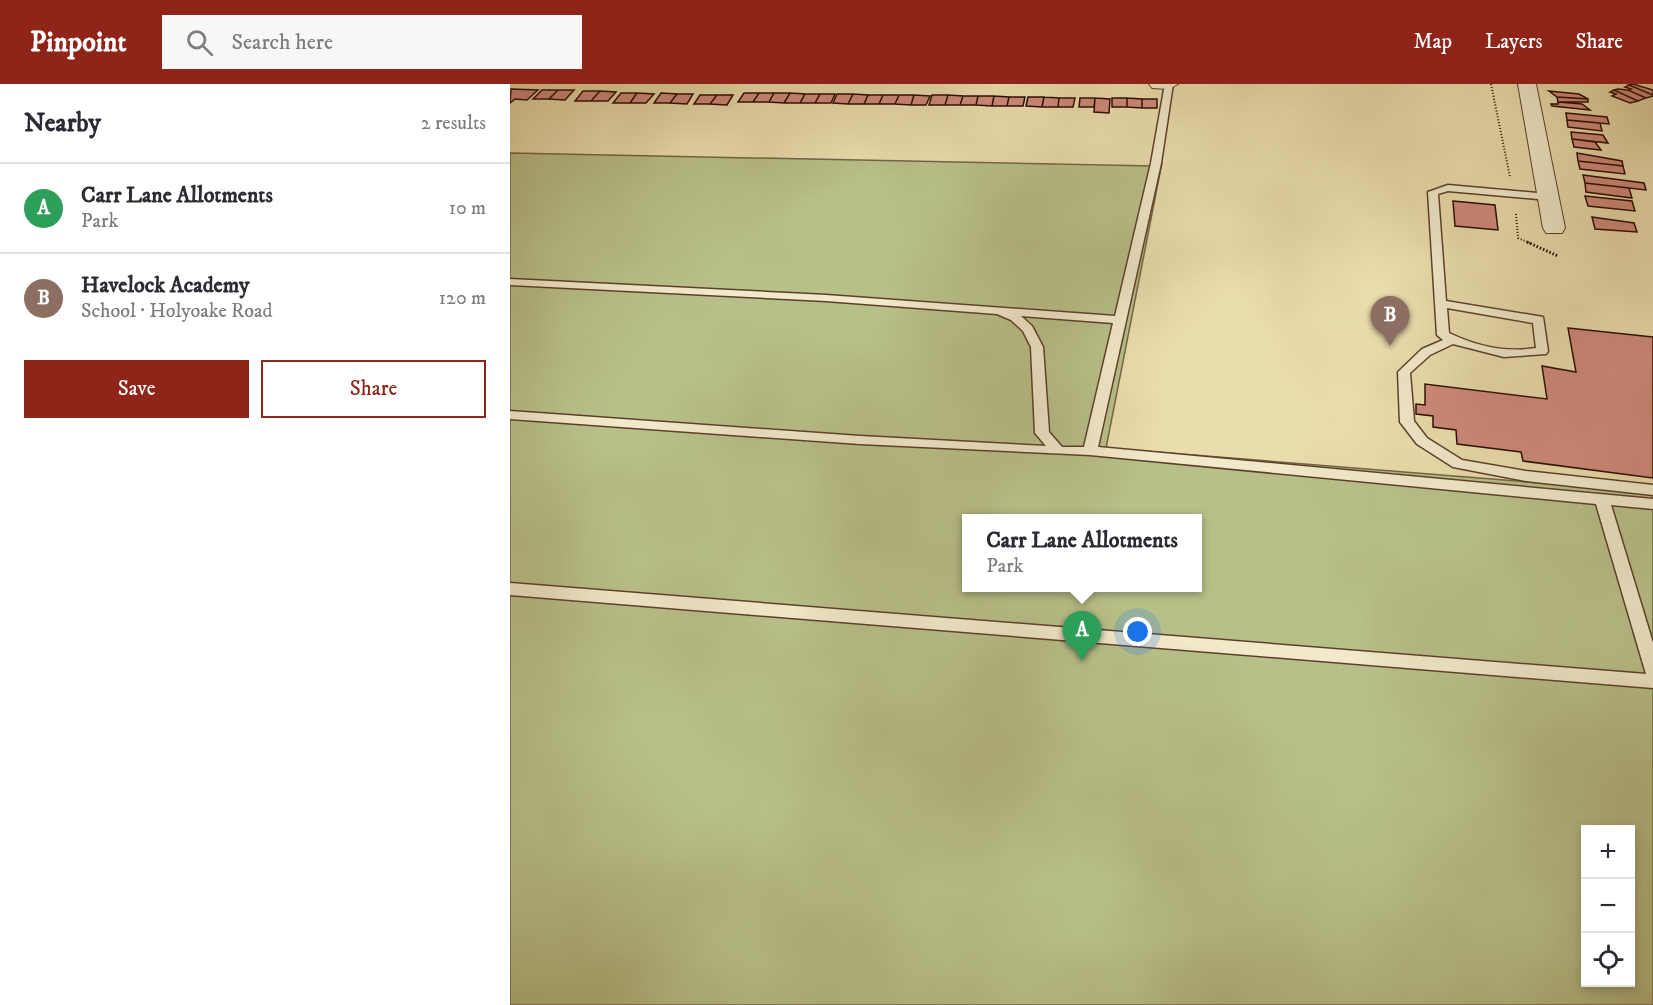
<!DOCTYPE html>
<html lang="en">
<head>
<meta charset="utf-8">
<style>
  body { margin:0; font-family:"IM FELL DW Pica",serif; background:#f7f7f7; color:#2b2b33 }
  .controls { position:absolute; right:18px; bottom:18px; display:grid; overflow:hidden; border-radius:0px; box-shadow:0 3px 9px #0003 }
  .controls button { width:54px; height:54px; display:grid; place-items:center; padding:0; border:0; border-bottom:2px solid #e1e1e2; background:#fff; color:#2b2b33; font:30px sans-serif }
  .you { position:absolute; left:628px; top:548px; width:21px; height:21px; margin:-15px; border:4px solid #fff; border-radius:50%; background:#1a73e8; box-shadow:0 0 0 9px #1a73e833 }
  .badge { display:grid; place-items:center; width:39px; height:39px; border-radius:50%; background:#8f2418; color:#fff; font-size:20px; font-weight:700 }
  .pin { position:absolute; translate:-50% -50px; filter:drop-shadow(0 2px 3px #0008) }
  .pin::after { content:''; position:absolute; top:32px; width:21px; height:18px; background:inherit; clip-path:polygon(0 0,100% 0,50% 100%) }
  .popup { position:absolute; left:452px; top:430px; width:240px; height:78px; box-sizing:border-box; display:grid; place-content:center; border-radius:0px; background:#fff; filter:drop-shadow(0 2px 4px #0005); font-size:20px; white-space:nowrap; color:#7c7c81 }
  .popup b { font-size:22px; color:#2b2b33 }
  .popup::after { content:''; position:absolute; left:50%; top:100%; margin-left:-12px; border:12px solid transparent; border-top-color:#fff }
  .list { margin:0; padding:0; list-style:none }
  h2 { display:flex; justify-content:space-between; align-items:center; height:78px; margin:0; padding:0 24px; font-size:26px }
  h2 small { font-size:20px; font-weight:400; color:#7c7c81 }
  .list li { display:grid; grid-template-columns:39px 1fr auto; gap:18px; align-items:center; box-sizing:border-box; height:90px; padding:0 24px; border-top:2px solid #e1e1e2 }
  .list b { display:block; font-size:22px; white-space:nowrap }
  .list p { margin:0; font-size:20px; white-space:nowrap; color:#7c7c81 }
  .list em { font-size:20px; font-style:normal; color:#7c7c81 }
  .actions { display:flex; gap:12px; padding:18px 24px }
  .actions a { flex:1; padding:14px 0; border:2px solid #8f2418; border-radius:0px; text-align:center; font-size:21px; color:#8f2418 }
  .actions .main { background:#8f2418; color:#fff }
  .icon { flex:none; width:33px; height:33px; fill:none; stroke:currentColor; stroke-width:2; stroke-linecap:round; stroke-linejoin:round }
  .map { position:relative; flex:none; width:1143px; height:921px; overflow:hidden }
  header { display:flex; align-items:center; gap:36px; box-sizing:border-box; height:84px; padding:0 30px; background:#8f2418; color:#fff }
  header strong { font-size:28px }
  nav { display:flex; gap:33px; margin-inline-start:auto; font-size:21px }
  .search { width:420px; height:54px; background:#f7f7f7; display:flex; align-items:center; gap:15px; box-sizing:border-box; padding:0 21px; border-radius:0px; color:#7c7c81; font-size:22px }
  main { display:flex }
  aside { flex:1; background:#fff }
  .map>svg:first-child { display:block }
  .green { fill:#b8c089; stroke:#726644; stroke-width:1.5; fill-rule:evenodd }
  .building { fill:#ce8a7b; stroke:#2c0c00; stroke-width:1.5 }
  .lines { fill:none; stroke-linecap:round; stroke-linejoin:round }
  .service-casing { stroke:#5c402b; stroke-width:3 }
  .minor-casing { stroke:#5c402b; stroke-width:2 }
  .path-far1 { stroke:#2c0c00; stroke-width:2; stroke-dasharray:1 2; stroke-linecap:butt }
  .path { stroke:#2c0c00; stroke-width:3; stroke-dasharray:1.5 2; stroke-linecap:butt }
  .service { fill:#f1e9ca; fill-rule:evenodd }
  .minor { fill:#f1e9ca; fill-rule:evenodd }
</style>
</head>
<body>
<header>
<strong>Pinpoint</strong>
<div class="search"><svg class="icon" aria-label="search" viewBox="0 0 24 24"><circle cx="10" cy="10" r="6"/><path d="M15 15l6 6"/></svg>Search here</div>
<nav><a>Map</a><a>Layers</a><a>Share</a></nav>
</header>
<main>
<aside>
<h2>Nearby<small>2 results</small></h2>
<ul class="list">
<li><span class="badge" style="background:#2e9e5b">A</span><div><b>Carr Lane Allotments</b><p>Park</p></div><em>10 m</em></li>
<li><span class="badge" style="background:#8d6e63">B</span><div><b>Havelock Academy</b><p>School · Holyoake Road</p></div><em>120 m</em></li>
</ul>
<div class="actions"><a class="main">Save</a><a>Share</a></div>
</aside>
<div class="map">
<svg width="1143" height="921" viewBox="0 0 1143 921">
  <rect width="100%" height="100%" fill="#eaddad"/>
  <filter id="stains"><feTurbulence type="fractalNoise" baseFrequency=".00333" numOctaves="4"/><feColorMatrix values="0 0 0 0 .2 0 0 0 0 .09 0 0 0 0 .02 0 0 0 .5 -.17"/></filter>
  <radialGradient id="worn" r=".72"><stop offset=".6" stop-color="#630" stop-opacity="0"/><stop offset="1" stop-color="#630" stop-opacity=".3"/></radialGradient>
  <path class="green" d="M0,69L644,82L646,79H652L596,364L1143,408V921H0ZM456,434H688V504H456ZM1076,746H1120V898H1076Z"/>
  <path class="building" d="M1123,0L1143,6V11L1119,1Z
    M1119,1L1143,11V12L1136,14L1118,6L1121,5L1115,3Z
    M1,5L28,6L17,16L5,15L0,19Z
    M1108,5L1118,6L1136,14L1128,17L1104,6Z
    M32,6H48L39,15H23Z
    M48,6H64L55,16L39,15Z
    M1104,6L1128,17L1120,19L1102,12L1106,10L1100,8Z
    M73,7H90L81,17H65Z
    M90,7L106,8L98,17H81Z
    M1039,7L1069,10L1078,15L1047,13Z
    M111,9H127L120,19H103Z
    M127,9L144,10L136,19H120Z
    M151,9L167,10L160,19H144Z
    M234,9H249L243,18H228Z
    M249,9H264L259,18H243Z
    M264,9H280L274,19L259,18Z
    M280,9L295,10L290,19H274Z
    M167,10H183L177,20L160,19Z
    M295,10H310L305,19H290Z
    M310,10H325L321,19H305Z
    M327,10H343L338,20L323,19Z
    M343,10L358,11L354,20H338Z
    M190,11H207L200,20H184Z
    M207,11H223L217,21L200,20Z
    M358,11H373L369,20H354Z
    M373,11H389L385,20H369Z
    M389,11H404L401,21L385,20Z
    M404,11L420,12L416,21H401Z
    M422,11H438L435,21H419Z
    M438,11L453,12L450,21H435Z
    M453,12H468L466,21H450Z
    M468,12H484L482,22L466,21Z
    M484,12L499,13L497,22H482Z
    M499,13H515L513,22H497Z
    M518,13H534L532,23L516,22Z
    M534,13L549,14L548,23H532Z
    M1047,13L1078,15V18H1048Z
    M549,14H565L563,23H548Z
    M570,14H585L584,23H569Z
    M585,14L600,15L599,29L584,28Z
    M602,14H617V23H602Z
    M617,14L632,15V24L617,23Z
    M632,15H647V24H632Z
    M1048,18L1072,20L1080,26L1042,22L1041,20H1048Z
    M1056,29L1097,33L1099,40L1057,36Z
    M1057,36L1090,39L1092,47L1058,43Z
    M1061,48L1093,51L1098,59L1062,55Z
    M1062,55L1085,58L1091,66L1064,63Z
    M1067,69L1112,77L1113,82L1068,77Z
    M1068,77L1113,82L1115,90L1070,85Z
    M1073,91L1134,99L1136,106L1075,99Z
    M1075,99L1119,104L1122,114L1076,108Z
    M1075,112L1122,117L1125,127L1078,122Z
    M943,117L985,121L988,146L945,142Z
    M1082,133L1124,139L1127,148L1085,145Z
    M1058,244L1143,253V394L1013,377L1011,368L947,360L946,346L923,343V332L906,330V320L915,321V300L1037,315L1032,282L1066,288Z"/>
  <g class="lines">
    <defs>
      <path id="service" d="M655,0H663L651,79L588,363L1143,415V425L1101,421L1143,559V604L0,511V499L1136,590L1086,420L580,371L350,360L0,335V327L350,352L536,362L525,349L521,263L513,247L501,236L487,230L316,217L0,201V195L316,211L605,232L641,79ZM511,232L603,239L574,363H552L539,348L533,263L522,242Z
        M938,101L1038,110L1043,113L1038,116L938,107L928,110L936,217L1033,233L1038,267L1036,270L994,273L943,260L920,271L900,289L904,337L917,354L952,376L1016,387L1143,401V411L1016,397L943,383L907,360L890,338L888,288L912,265L933,256L927,251L918,108ZM937,224L1023,239L1026,264C996,269 966,262 939,249Z"/>
      <path id="minor" d="M639,0H668L659,5L642,4Z
        M1008,0H1026L1055,144L1052,149H1036L1033,144Z"/>
    </defs>
    <use href="#service" class="service-casing"/>
    <use href="#minor" class="minor-casing"/>
    <path class="path-far1" d="M981,0L1000,93
      M1006,130L1008,154L1020,159"/>
    <path class="path" d="M1017,158L1048,172"/>
    <use href="#service" class="service"/>
    <use href="#minor" class="minor"/>
  </g>
  <rect width="100%" height="100%" filter="url(#stains)"/>
  <rect width="100%" height="100%" fill="url(#worn)"/>
</svg>
<div class="controls">
<button>+</button>
<button>−</button>
<button><svg class="icon" aria-label="locate" viewBox="0 0 24 24"><circle cx="12" cy="12" r="6"/><path d="M12 2v4M12 18v4M2 12h4M18 12h4"/></svg></button>
</div>
<div class="you"></div>
<div class="pin badge" style="left:572px;top:577px;background:#2e9e5b">A</div>
<div class="popup"><b>Carr Lane Allotments</b>Park</div>
<div class="pin badge" style="left:880px;top:262px;background:#8d6e63">B</div>
</div>
</main>
</body>
</html>
